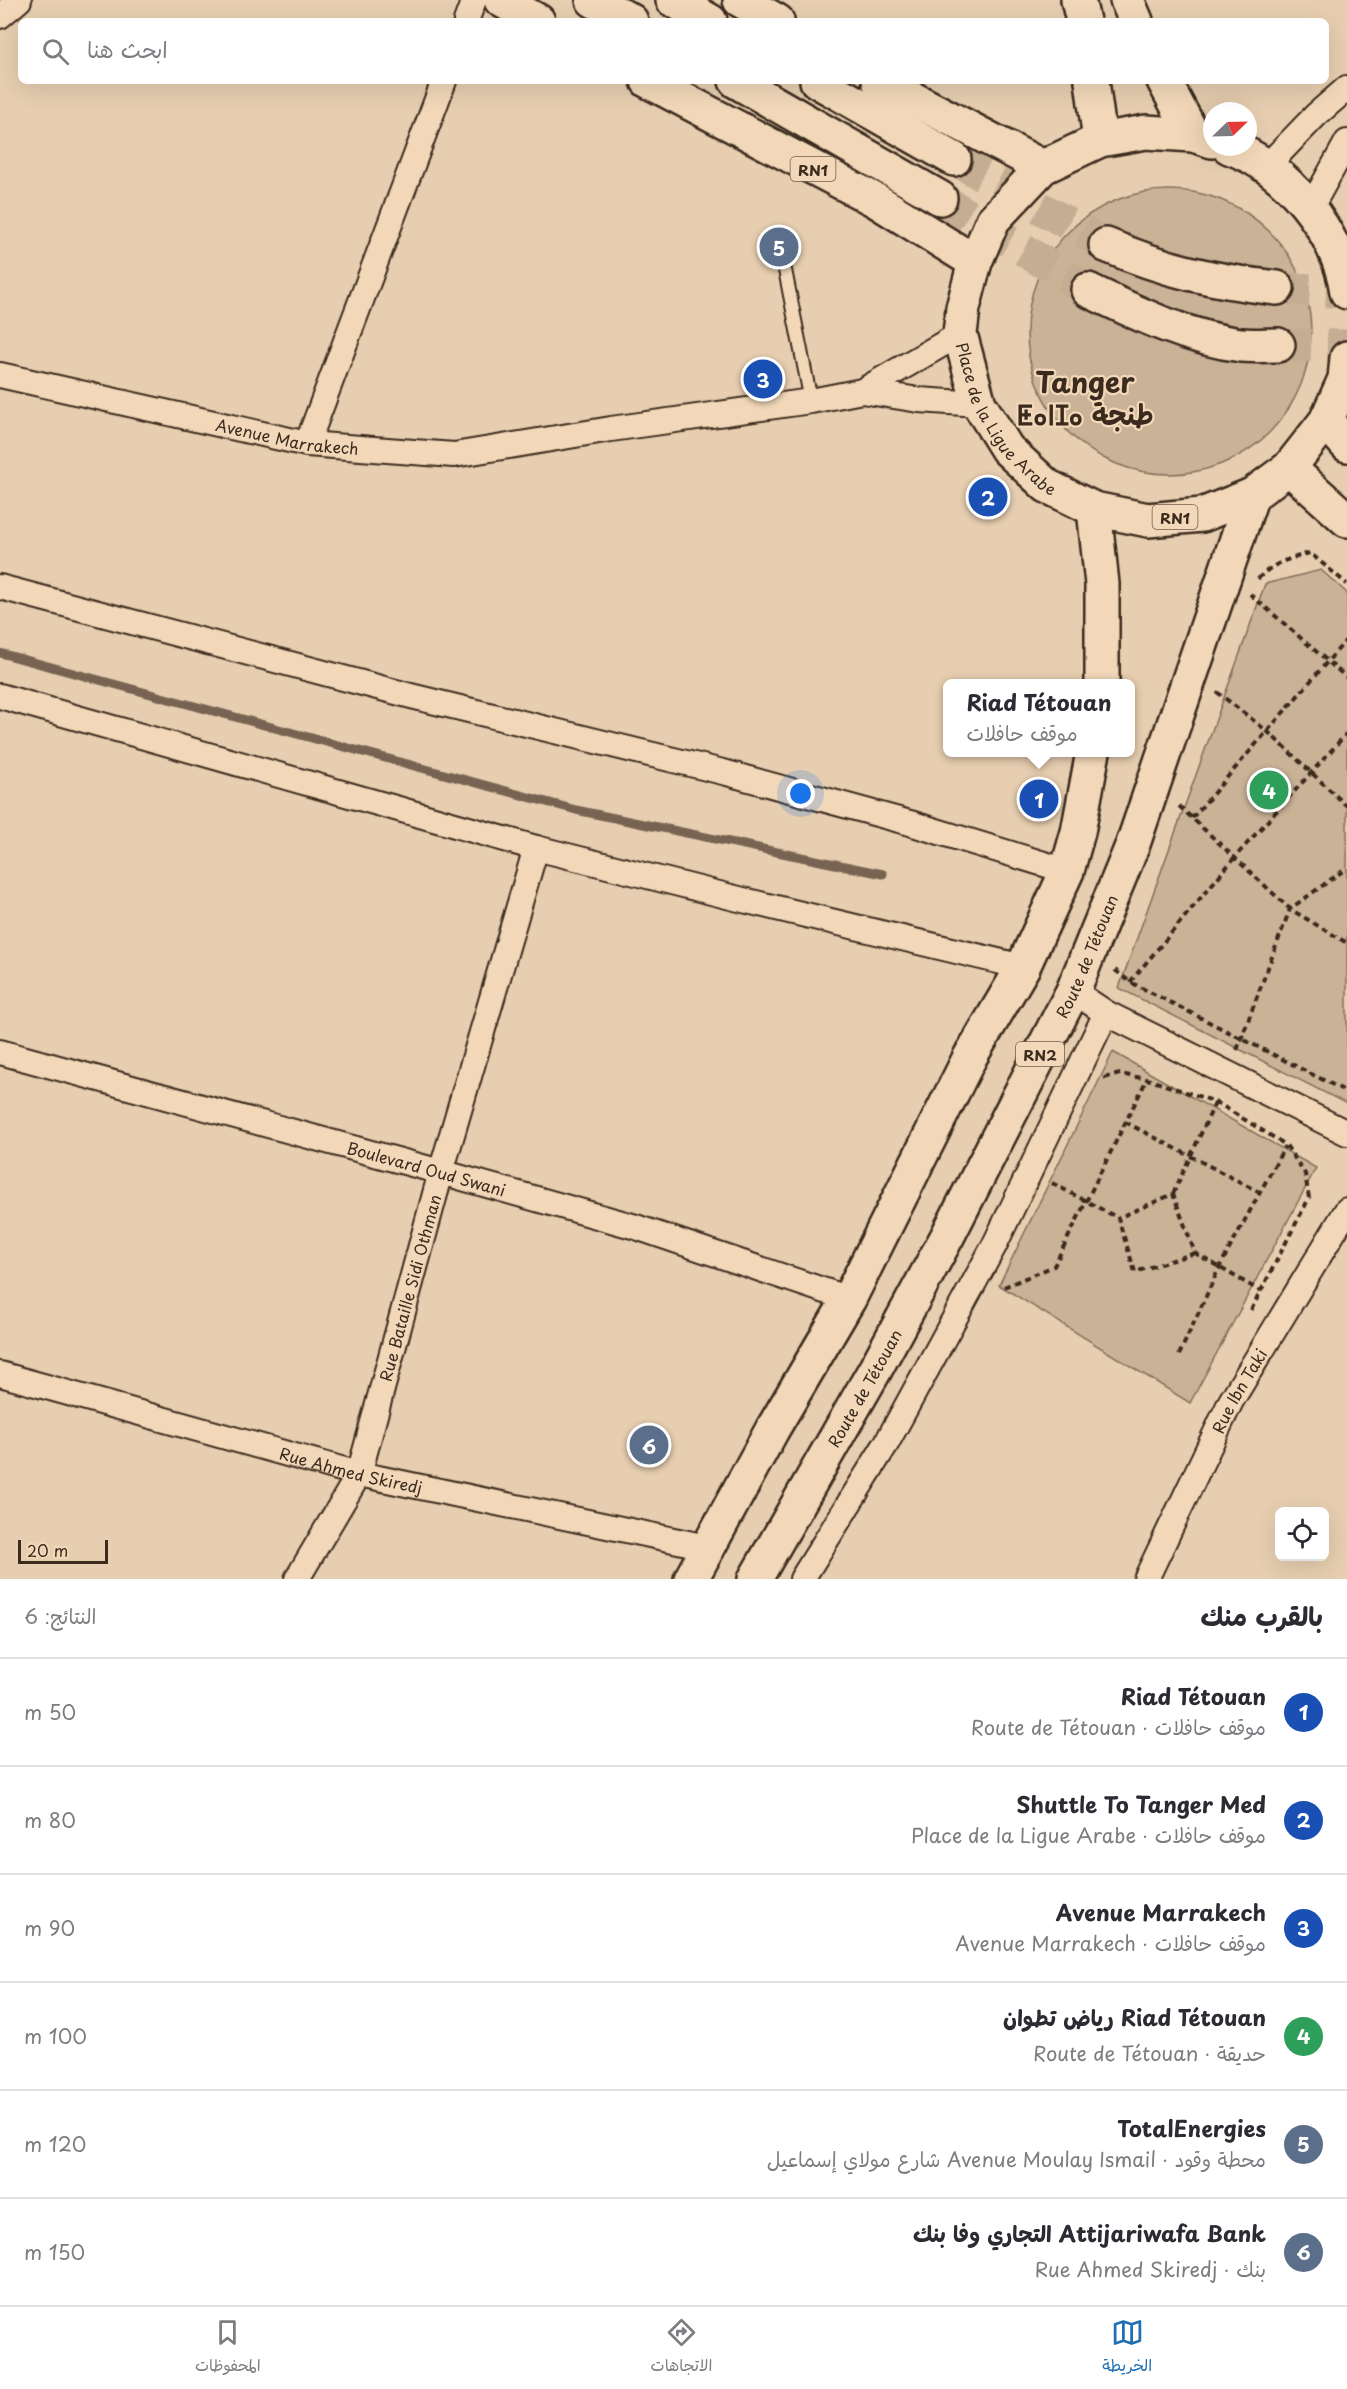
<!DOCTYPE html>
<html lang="ar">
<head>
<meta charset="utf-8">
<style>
  body { margin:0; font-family:"Playpen Sans","Playpen Sans Arabic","Noto Sans Tifinagh",sans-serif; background:#f7f7f7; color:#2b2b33; direction:rtl }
  .controls { position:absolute; right:18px; bottom:18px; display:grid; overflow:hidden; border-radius:9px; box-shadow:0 6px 24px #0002 }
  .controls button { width:54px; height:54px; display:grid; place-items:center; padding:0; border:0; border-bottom:2px solid #e1e1e2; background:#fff; color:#2b2b33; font:30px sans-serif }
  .compass { position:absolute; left:1203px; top:102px; width:54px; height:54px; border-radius:50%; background:#fff; box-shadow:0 6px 24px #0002; rotate:67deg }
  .scale { position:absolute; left:18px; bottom:15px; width:90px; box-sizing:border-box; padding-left:6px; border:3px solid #3b2a1e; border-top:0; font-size:16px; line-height:21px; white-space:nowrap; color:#3b2a1e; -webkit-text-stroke:4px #f2d8b9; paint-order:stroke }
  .you { position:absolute; left:801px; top:794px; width:21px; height:21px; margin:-15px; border:4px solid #fff; border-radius:50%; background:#1a73e8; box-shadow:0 0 0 9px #1a73e833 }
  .badge { display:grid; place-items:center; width:39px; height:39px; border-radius:50%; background:#1f6fb2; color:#fff; font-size:20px; font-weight:700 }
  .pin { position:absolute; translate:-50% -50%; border:3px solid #fff; box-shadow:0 2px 6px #0006 }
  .popup { position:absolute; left:943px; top:679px; width:192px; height:78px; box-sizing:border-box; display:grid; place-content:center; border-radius:9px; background:#fff; filter:drop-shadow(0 2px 4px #0005); font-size:20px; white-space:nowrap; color:#7c7c81 }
  .popup b { font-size:22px; color:#2b2b33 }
  .popup::after { content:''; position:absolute; left:50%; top:100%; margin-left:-12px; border:12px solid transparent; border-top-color:#fff }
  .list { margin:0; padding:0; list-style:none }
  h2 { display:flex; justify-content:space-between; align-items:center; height:78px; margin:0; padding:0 24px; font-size:26px }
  h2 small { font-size:20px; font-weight:400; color:#7c7c81 }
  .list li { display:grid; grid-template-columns:39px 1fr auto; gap:18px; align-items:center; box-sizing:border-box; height:108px; padding:0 24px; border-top:2px solid #e1e1e2 }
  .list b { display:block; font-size:22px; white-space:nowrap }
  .list p { margin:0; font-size:20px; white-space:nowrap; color:#7c7c81 }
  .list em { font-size:20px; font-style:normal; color:#7c7c81 }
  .icon { flex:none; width:33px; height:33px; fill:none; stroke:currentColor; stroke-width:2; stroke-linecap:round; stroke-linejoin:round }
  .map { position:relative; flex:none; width:1347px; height:1579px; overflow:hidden; direction:ltr }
  .search { position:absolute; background:#fff; box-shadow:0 6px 24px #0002; left:18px; right:18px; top:18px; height:66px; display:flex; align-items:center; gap:15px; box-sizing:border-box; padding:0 21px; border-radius:9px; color:#7c7c81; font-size:22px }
  .sheet { height:726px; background:#fff }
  nav { display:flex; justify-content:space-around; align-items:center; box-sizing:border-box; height:84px; border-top:2px solid #e1e1e2; background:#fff; font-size:16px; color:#7c7c81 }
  nav a { display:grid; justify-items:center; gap:3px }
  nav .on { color:#1f6fb2 }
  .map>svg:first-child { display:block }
  .green { fill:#cab297; stroke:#826e5a; stroke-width:1.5 }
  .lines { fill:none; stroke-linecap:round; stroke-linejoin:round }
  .stream { stroke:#786452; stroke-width:9 }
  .trunk-tunnel { stroke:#c5ad93; stroke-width:33; stroke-dasharray:33 16; stroke-linecap:butt }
  .service-casing { stroke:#3b2a1e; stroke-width:16 }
  .minor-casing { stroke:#3b2a1e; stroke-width:28 }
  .secondary-casing { stroke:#3b2a1e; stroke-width:38 }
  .primary-casing { stroke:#3b2a1e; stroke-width:38 }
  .trunk-casing { stroke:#3b2a1e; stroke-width:38 }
  .path { stroke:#3b2a1e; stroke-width:4; stroke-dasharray:6 4.5; stroke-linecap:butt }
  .service { stroke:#f2d8b9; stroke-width:12 }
  .minor { stroke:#f2d8b9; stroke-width:24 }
  .secondary { stroke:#f2d8b9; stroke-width:33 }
  .primary { stroke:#f2d8b9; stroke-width:33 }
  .trunk { stroke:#f2d8b9; stroke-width:33 }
  .labels { text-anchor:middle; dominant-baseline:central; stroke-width:4.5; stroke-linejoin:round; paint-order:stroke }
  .shield { fill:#f2d8b9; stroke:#725e4c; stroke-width:1.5 }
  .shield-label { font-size:15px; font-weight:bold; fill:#3b2a1e }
  .street-label { font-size:16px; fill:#3b2a1e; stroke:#f2d8b9 }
  .town-label { font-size:28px; font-weight:bold; fill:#3b2a1e; stroke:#f2d8b9 }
</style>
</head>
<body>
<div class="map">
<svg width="1347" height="1579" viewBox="0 0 1347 1579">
  <rect width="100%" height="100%" fill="#e7ceb0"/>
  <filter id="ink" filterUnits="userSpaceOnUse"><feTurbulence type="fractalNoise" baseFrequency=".0167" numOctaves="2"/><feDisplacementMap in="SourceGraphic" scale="12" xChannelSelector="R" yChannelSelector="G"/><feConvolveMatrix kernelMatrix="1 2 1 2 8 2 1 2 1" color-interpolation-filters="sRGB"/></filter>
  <g filter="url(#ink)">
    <path class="green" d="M1027 332a142 142 0 1 1 284 0a142 142 0 1 1-284 0Z
      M1321,570L1347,593V1104L1119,988L1265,584Z
      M1113,1052L1316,1168L1190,1403L999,1285Z"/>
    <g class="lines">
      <path class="stream" d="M0,653L576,810L883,874"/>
      <path class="trunk-tunnel" d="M954,159L1106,245
        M940,198L1088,290
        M1277,288L1347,292
        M1278,345L1347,346"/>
      <defs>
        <path id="service" d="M785,270L811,401"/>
        <g id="minor">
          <path d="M0,16L19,0"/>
          <path d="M466,21L474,0"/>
          <path d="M1266,167L1316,115L1347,88"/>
          <path d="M1310,209L1347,142"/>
          <path id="s1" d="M0,375L307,444L454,455L611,429L811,401L862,391L960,334"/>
          <path d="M862,391L919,400L979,404"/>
          <path d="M307,444L444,81"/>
          <path d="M0,587L411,696L727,773L910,823L1067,871"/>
          <path d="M0,696L536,848L739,899L1023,967"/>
          <path d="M1073,991L1106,1013L1347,1133"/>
          <path id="s2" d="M0,1052L441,1172L636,1227L849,1299"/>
          <path id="s3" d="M0,1374L359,1474L707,1547"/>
          <path id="s4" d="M297,1579L359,1474L441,1172L536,848"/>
          <path d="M802,1579L886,1444L994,1246L1106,1013"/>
          <path id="s5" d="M1146,1579L1231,1401L1347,1210"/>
        </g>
        <path id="secondary" d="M1078,0L1083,21
          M1127,0L1136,21
          M1092,81L1100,140
          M1164,81L1193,135"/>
        <path id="primary" d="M1326,421L1347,445
          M1289,468L1347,520"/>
        <g id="trunk">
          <path d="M501,0L538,21"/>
          <path d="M593,0L631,21"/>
          <path d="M673,0L710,21"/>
          <path d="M740,0L777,21"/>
          <path d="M648,81L877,201L975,262"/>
          <path d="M736,81L940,198"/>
          <path d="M817,81L954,159"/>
          <path d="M879,81L1043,167"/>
          <path id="s6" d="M1212,141L1193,135L1146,132L1100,140L1043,167L993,220L975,262L963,308L960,334L979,404L1007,449L1047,486L1094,509L1148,520L1202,515L1252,495L1289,468L1326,421L1345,379L1347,358"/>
          <path d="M1229,147C1286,166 1339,233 1347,292"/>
          <path d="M1106,245C1165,270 1213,281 1277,288"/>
          <path d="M1088,290C1136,313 1187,338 1241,345C1253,346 1266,345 1278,345"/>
          <path d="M1094,509L1102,584V684"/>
          <path d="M691,1579L772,1430L849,1299L970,1057L1023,967L1067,871L1078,832L1093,752"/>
          <path id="s7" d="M755,1579L876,1368L947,1237L1073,991L1133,844L1252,495"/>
        </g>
      </defs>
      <use href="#service" class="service-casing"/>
      <use href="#minor" class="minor-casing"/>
      <use href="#secondary" class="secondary-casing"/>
      <use href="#primary" class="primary-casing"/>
      <use href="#trunk" class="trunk-casing"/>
      <path class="path" d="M1258,579C1272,563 1291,558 1310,553L1347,584
        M1250,594L1347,678
        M1217,692L1267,731L1347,806
        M1179,806L1290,909L1347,943
        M1192,818L1347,639
        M1115,970L1130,982L1347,1092
        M1130,982L1235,857L1347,733
        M1237,1050L1290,909L1347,868
        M1104,1078L1120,1074L1147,1079L1216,1102L1286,1145L1305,1174L1309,1198L1249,1314
        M1125,1122L1261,1193
        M1052,1183L1118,1218
        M1173,1194L1216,1101
        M1195,1253L1135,1272L1118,1218L1173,1194L1195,1253L1260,1291
        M1004,1287L1054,1266L1147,1079
        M1179,1355L1219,1268L1285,1146"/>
      <use href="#service" class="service"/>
      <use href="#minor" class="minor"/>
      <use href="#secondary" class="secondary"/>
      <use href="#primary" class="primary"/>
      <use href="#trunk" class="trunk"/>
    </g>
  </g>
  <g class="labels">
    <g class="shield">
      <rect x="790.5" y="157" width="45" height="24" rx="4.5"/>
      <rect x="1152.5" y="505" width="45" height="24" rx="4.5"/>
      <rect x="1016" y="1042" width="48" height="24" rx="4.5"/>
    </g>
    <g class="shield-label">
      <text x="813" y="169">RN1</text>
      <text x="1175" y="517">RN1</text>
      <text x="1040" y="1054">RN2</text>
    </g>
    <g class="street-label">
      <text stroke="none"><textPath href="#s6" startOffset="468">Place de la Ligue Arabe</textPath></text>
      <text stroke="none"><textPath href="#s1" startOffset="294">Avenue Marrakech</textPath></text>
      <text stroke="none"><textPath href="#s7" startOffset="706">Route de Tétouan</textPath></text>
      <text stroke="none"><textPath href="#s2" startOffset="442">Boulevard Oud Swani</textPath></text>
      <text stroke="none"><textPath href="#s4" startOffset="315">Rue Bataille Sidi Othman</textPath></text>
      <text stroke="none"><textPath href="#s7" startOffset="220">Route de Tétouan</textPath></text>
      <text stroke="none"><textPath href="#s5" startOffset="210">Rue Ibn Taki</textPath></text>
      <text stroke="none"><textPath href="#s3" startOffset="364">Rue Ahmed Skiredj</textPath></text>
    </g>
    <g class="town-label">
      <text x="1085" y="381">Tanger<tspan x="1085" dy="32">ⵟⴰⵏⵊⴰ طنجة</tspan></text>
    </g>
  </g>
</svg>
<div class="controls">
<button><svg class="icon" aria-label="locate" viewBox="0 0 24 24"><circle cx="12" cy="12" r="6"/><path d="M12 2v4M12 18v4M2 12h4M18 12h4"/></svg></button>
</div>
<svg class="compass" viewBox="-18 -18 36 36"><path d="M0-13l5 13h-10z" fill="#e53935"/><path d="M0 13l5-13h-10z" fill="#7c7c81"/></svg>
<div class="scale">20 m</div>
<div class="you"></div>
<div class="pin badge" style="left:1039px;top:799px;background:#1a4fb4">1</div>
<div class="popup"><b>Riad Tétouan</b>موقف حافلات</div>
<div class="pin badge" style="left:988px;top:497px;background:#1a4fb4">2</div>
<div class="pin badge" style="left:763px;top:379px;background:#1a4fb4">3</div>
<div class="pin badge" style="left:1269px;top:790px;background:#2e9e5b">4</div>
<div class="pin badge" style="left:779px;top:247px;background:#5c6f8a">5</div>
<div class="pin badge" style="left:649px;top:1445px;background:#5c6f8a">6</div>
<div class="search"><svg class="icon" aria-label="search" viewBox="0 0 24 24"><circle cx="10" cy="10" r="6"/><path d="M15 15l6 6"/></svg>ابحث هنا</div>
</div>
<section class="sheet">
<h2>بالقرب منك<small>النتائج: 6</small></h2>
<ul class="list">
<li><span class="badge" style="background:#1a4fb4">1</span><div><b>Riad Tétouan</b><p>موقف حافلات · Route de Tétouan</p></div><em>50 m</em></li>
<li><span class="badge" style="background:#1a4fb4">2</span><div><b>Shuttle To Tanger Med</b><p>موقف حافلات · Place de la Ligue Arabe</p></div><em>80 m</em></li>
<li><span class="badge" style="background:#1a4fb4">3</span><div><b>Avenue Marrakech</b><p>موقف حافلات · Avenue Marrakech</p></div><em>90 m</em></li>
<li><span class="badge" style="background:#2e9e5b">4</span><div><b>Riad Tétouan رياض تطوان</b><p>حديقة · Route de Tétouan</p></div><em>100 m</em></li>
<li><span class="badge" style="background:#5c6f8a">5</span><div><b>TotalEnergies</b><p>محطة وقود · Avenue Moulay Ismail شارع مولاي إسماعيل</p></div><em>120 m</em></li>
<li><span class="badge" style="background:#5c6f8a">6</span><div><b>Attijariwafa Bank التجاري وفا بنك</b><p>بنك · Rue Ahmed Skiredj</p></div><em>150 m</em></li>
</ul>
</section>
<nav>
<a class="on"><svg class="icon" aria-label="map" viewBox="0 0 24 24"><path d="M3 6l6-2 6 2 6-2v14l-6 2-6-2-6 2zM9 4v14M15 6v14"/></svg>الخريطة</a>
<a><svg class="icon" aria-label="directions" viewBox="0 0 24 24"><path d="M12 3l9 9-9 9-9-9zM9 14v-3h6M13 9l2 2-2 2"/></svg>الاتجاهات</a>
<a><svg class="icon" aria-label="saved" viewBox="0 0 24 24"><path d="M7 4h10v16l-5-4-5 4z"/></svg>المحفوظات</a>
</nav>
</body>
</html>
